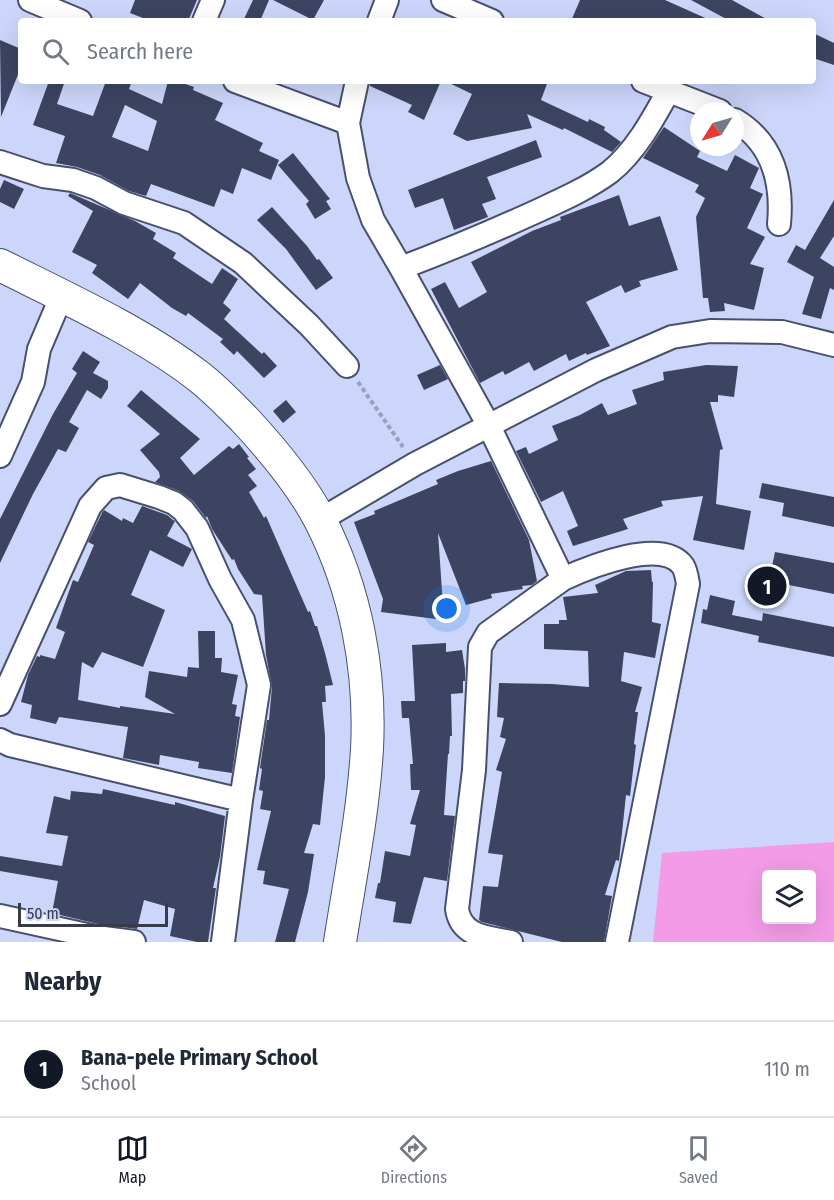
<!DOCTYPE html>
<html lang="en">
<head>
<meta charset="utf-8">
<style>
  body { margin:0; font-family:"Fira Sans Condensed",sans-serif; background:#f2f2f3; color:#1f2937 }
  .controls { position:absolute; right:18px; bottom:18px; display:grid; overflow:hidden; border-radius:6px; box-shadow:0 6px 24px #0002 }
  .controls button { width:54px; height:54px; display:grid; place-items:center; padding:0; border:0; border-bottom:2px solid #e0e1e3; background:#fff; color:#1f2937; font:30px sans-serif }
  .compass { position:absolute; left:690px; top:102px; width:54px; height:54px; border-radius:50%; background:#fff; box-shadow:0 6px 24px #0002; rotate:233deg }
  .scale { position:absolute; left:18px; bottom:15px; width:150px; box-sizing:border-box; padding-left:6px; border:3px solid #383c4a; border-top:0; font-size:16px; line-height:21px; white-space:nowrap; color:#383c4a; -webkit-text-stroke:4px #cbd6fa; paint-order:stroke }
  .you { position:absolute; left:447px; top:609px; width:21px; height:21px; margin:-15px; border:4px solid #fff; border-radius:50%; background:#1a73e8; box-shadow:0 0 0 9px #1a73e833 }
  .badge { display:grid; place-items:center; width:39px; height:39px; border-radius:50%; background:#111827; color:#fff; font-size:20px; font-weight:700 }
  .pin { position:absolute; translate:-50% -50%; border:3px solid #fff; box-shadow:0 2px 6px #0006 }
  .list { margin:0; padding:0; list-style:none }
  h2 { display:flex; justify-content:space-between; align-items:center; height:78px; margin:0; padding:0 24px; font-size:26px }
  h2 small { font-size:20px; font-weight:400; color:#747a83 }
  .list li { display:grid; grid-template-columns:39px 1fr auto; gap:18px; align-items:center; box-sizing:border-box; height:96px; padding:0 24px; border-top:2px solid #e0e1e3 }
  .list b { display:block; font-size:22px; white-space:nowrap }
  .list p { margin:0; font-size:20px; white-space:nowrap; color:#747a83 }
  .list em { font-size:20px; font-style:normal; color:#747a83 }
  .icon { flex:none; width:33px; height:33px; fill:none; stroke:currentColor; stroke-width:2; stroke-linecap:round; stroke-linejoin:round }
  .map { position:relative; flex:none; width:834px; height:942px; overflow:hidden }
  .search { position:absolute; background:#fff; box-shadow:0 6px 24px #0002; left:18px; right:18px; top:18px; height:66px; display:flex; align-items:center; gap:15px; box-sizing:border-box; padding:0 21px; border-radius:6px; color:#747a83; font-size:22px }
  .sheet { height:174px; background:#fff }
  nav { display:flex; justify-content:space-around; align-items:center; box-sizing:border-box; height:84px; border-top:2px solid #e0e1e3; background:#fff; font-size:16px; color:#747a83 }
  nav a { display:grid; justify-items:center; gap:3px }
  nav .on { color:#111827 }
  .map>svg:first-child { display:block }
  .water { fill:#f39be6; fill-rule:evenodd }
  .building { fill:#3c4461; fill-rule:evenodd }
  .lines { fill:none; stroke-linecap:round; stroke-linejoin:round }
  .street-casing { stroke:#48506e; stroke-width:26 }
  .secondary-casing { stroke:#48506e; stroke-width:34 }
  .path { stroke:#98a1bd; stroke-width:4; stroke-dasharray:4.5 3; stroke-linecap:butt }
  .street { stroke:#fff; stroke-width:22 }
  .secondary { stroke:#fff; stroke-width:32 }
</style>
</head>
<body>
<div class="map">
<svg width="834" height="942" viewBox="0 0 834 942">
  <rect width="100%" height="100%" fill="#cbd6fa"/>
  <path class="water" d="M834,842V942H653L662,853ZM766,874H812V920H766Z"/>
  <path class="building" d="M135,0H197L188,21H142L143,18L130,13Z
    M253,0H269L260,21H243Z
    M273,0H324L313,20Z
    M580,0H665L712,21H571Z
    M691,0H732L770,21H730Z
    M813,33L834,43V65L813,58Z
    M0,40L21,49V67L1,117Z
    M49,81H65L57,104L93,116L106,81H132L129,89L162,104L168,81H177L194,87L193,90L223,103L215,120L263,143L259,151L279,160L271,180L242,168L233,194L221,189L214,207L151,184L146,196L129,191L100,175L77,167L56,163L65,136L33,125ZM125,105L157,121L148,151L112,137Z
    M370,81H441L424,120L408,112L412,105L370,86Z
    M445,81H548L541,100L588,122L589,119L605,127L604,130L621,142L612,152L564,128L563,130L527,114L532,128L467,141L453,134L472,94Z
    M664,127L700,151L697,157L727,171L735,155L759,168L750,188L763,194L747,228L765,237L750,264L764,268L754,310L724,303L725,311L710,312L708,298H703L696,217L705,198L695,192L699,185L643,158Z
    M536,140L542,157L487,177L496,199L482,204L488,217L454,230L443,198L415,208L408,190Z
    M293,153L330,199L326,201L331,209L315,219L306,204L309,201L278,165Z
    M4,180L24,189L14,209L0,202V189Z
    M70,193L135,221L156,233L153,239L176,253L173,258L212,284L222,268L238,279L223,303L231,310L224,319L262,354L264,352L277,366L264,378L237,351L234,355L220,342L223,339L188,313L186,316L172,308L140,283L128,299L92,273L97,265L72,252L93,211L68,196Z
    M619,195L629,226L660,216L678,270L639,281L641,286L625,293L621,285L586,302L610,346L587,355L586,353L569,361L566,354L534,371L529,362L505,375L503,371L480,383L431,289L445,282L459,308L487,292L471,262L532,231L561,220L560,217Z
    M834,200V236L820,258L834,267V290L830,288L821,319L802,314L814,277L787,262L796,245L805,250Z
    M272,207L307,246L317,260L319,259L333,278L316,290L286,249L257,220Z
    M83,351L100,362L93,373L108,381V388L101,399L87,390L69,422L79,428L66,452L58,449L33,494L0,563V519L53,414L77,373L72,369Z
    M440,365L448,379L424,390L417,375Z
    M706,365L738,366L734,397L718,395V402H710L723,449L720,450L716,504L751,511L744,550L693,540L703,496L661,501L663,506L623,519L628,529L573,546L567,531L578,526L563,491L541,502L516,451L526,447L529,454L558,440L552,426L580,415L602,403L608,415L637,404L632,390L664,380L663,372Z
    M141,390L200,439L180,458L194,475L229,446L233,449L239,444L249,457L247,458L256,469L248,475L257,486L249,492L264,518L266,516L308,612L310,611L315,626H317L325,653L333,685L325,686L326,702H322L325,736V777L320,825L313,824L304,853L314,854L308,892L295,942H275L289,889L263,884L265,871L257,870L271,811L260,809L263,791L259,790L262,769L260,768L267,720H269L272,687L266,655L262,595L254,594V591V594L238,569L234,559L232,560L212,529L207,516L206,518L193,501L179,491L155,482L160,477L159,472L140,450L160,434L127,406Z
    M286,400L296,412L283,423L273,411Z
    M491,461L529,540L537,581L532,585L522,586L523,589L491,594L492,598L466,605L438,533L444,620L381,612L383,599L354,522L375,514L374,511L438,484L436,480L458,471Z
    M762,483L834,497V527L782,516L784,503L759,498Z
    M142,506L167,515L173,520L175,521L167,536L192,549L183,567L150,550L131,595L165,610L143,667L102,652L93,668L82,662L78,700L120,708V706L175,714L145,697L149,671L187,677L188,667L199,668L198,631H215V658H222L221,672L238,675L232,704L237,705L235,716L240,717L232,773L198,768L199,762L160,755L159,765L123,758L128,727L59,717L56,724L30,718L32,705L21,702L28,675L37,656L40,657V655L55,659L65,632L56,628L73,580L78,582L94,545L88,542L102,513L104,510L122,521L123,518L133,523Z
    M775,552L834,563V594L769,581Z
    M651,570L652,582H653L652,622L661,624L655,658L624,652L621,681L642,687L635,712H638L634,744L636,745L630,796L626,795L619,861L616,860L605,895L612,896L604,942H562L482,922L479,920L483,886L498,887L503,855L488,853L502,772L496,770L506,739L500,737L504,718L497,717L499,683L552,684L589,687L588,651L544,649V624H559V620H567L563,597L598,593L595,585L626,571Z
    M710,595L735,601L732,615L762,621L763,613L834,627V657L758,642L759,636L701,623L703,609L707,610Z
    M446,643V652L462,650L465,669V681H463V693L451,694L452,736H450L449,754H448L444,815L455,816L447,881L424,877L411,924L393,922L396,902L375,898L378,883H380L385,851L410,856L416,825L410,824L420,790H411L410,764H413L409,718H402L401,701H415L412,645Z
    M103,789L175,805V802L225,816L220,857L213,888H216L208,942H197L170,936L175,909L144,900L137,929L98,924L52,913L58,881L0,871V856L62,866L68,836L46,833L54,796L70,800L71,791L102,794Z"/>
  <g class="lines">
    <defs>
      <path id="street" d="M30,0L80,21
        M443,0L492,21
        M204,21L213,0
        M379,21L387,0
        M235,81L348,123
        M357,81L348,123L358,178L373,220L401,268L489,426L563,579L488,633L480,647L474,770L457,909C461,937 488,937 511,942
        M643,81L720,111
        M735,120C773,143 783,181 779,224
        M0,162L43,176L73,180L96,188L124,203L184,223L243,263L309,325L347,366
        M401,268C446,251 489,233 533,213C559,201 587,189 610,172C636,151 653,119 669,90
        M0,456L33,382L39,349L62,295
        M320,520L415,464L596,370L672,337L710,331L782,332L834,345
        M563,579C589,567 662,537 683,566C686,571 687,578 688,584L617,942
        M0,704L90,506L106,488L120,485L159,497L174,503L183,510L197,528L220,579L243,620L259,685L241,800L223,942
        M0,740L10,745L241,800
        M0,916L96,937L134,942"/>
      <path id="secondary" d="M0,265C64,297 141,332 198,376C215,389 229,404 244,419C271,448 302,485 320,520C356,590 371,671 367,749C363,814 350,878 340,942"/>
    </defs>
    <use href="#street" class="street-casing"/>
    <use href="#secondary" class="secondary-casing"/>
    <path class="path" d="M358,382L403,447"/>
    <use href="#street" class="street"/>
    <use href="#secondary" class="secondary"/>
  </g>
</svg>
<div class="controls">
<button><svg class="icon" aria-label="layers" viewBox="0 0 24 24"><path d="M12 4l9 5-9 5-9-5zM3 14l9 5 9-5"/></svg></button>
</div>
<svg class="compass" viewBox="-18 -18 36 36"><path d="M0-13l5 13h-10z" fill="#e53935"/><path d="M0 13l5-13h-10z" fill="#747a83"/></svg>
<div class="scale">50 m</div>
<div class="you"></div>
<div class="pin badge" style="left:767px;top:586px">1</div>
<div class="search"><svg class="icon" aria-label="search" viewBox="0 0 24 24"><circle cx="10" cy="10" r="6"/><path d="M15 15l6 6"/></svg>Search here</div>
</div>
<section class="sheet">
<h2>Nearby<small></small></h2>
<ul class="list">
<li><span class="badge">1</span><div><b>Bana-pele Primary School</b><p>School</p></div><em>110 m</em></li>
</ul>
</section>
<nav>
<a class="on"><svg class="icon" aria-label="map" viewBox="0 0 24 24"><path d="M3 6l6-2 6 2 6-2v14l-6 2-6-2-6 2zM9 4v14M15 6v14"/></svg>Map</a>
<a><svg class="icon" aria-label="directions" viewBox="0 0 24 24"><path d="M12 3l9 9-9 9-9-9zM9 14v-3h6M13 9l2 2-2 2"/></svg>Directions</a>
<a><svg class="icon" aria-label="saved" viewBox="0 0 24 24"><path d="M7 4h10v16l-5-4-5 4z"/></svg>Saved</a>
</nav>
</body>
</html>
